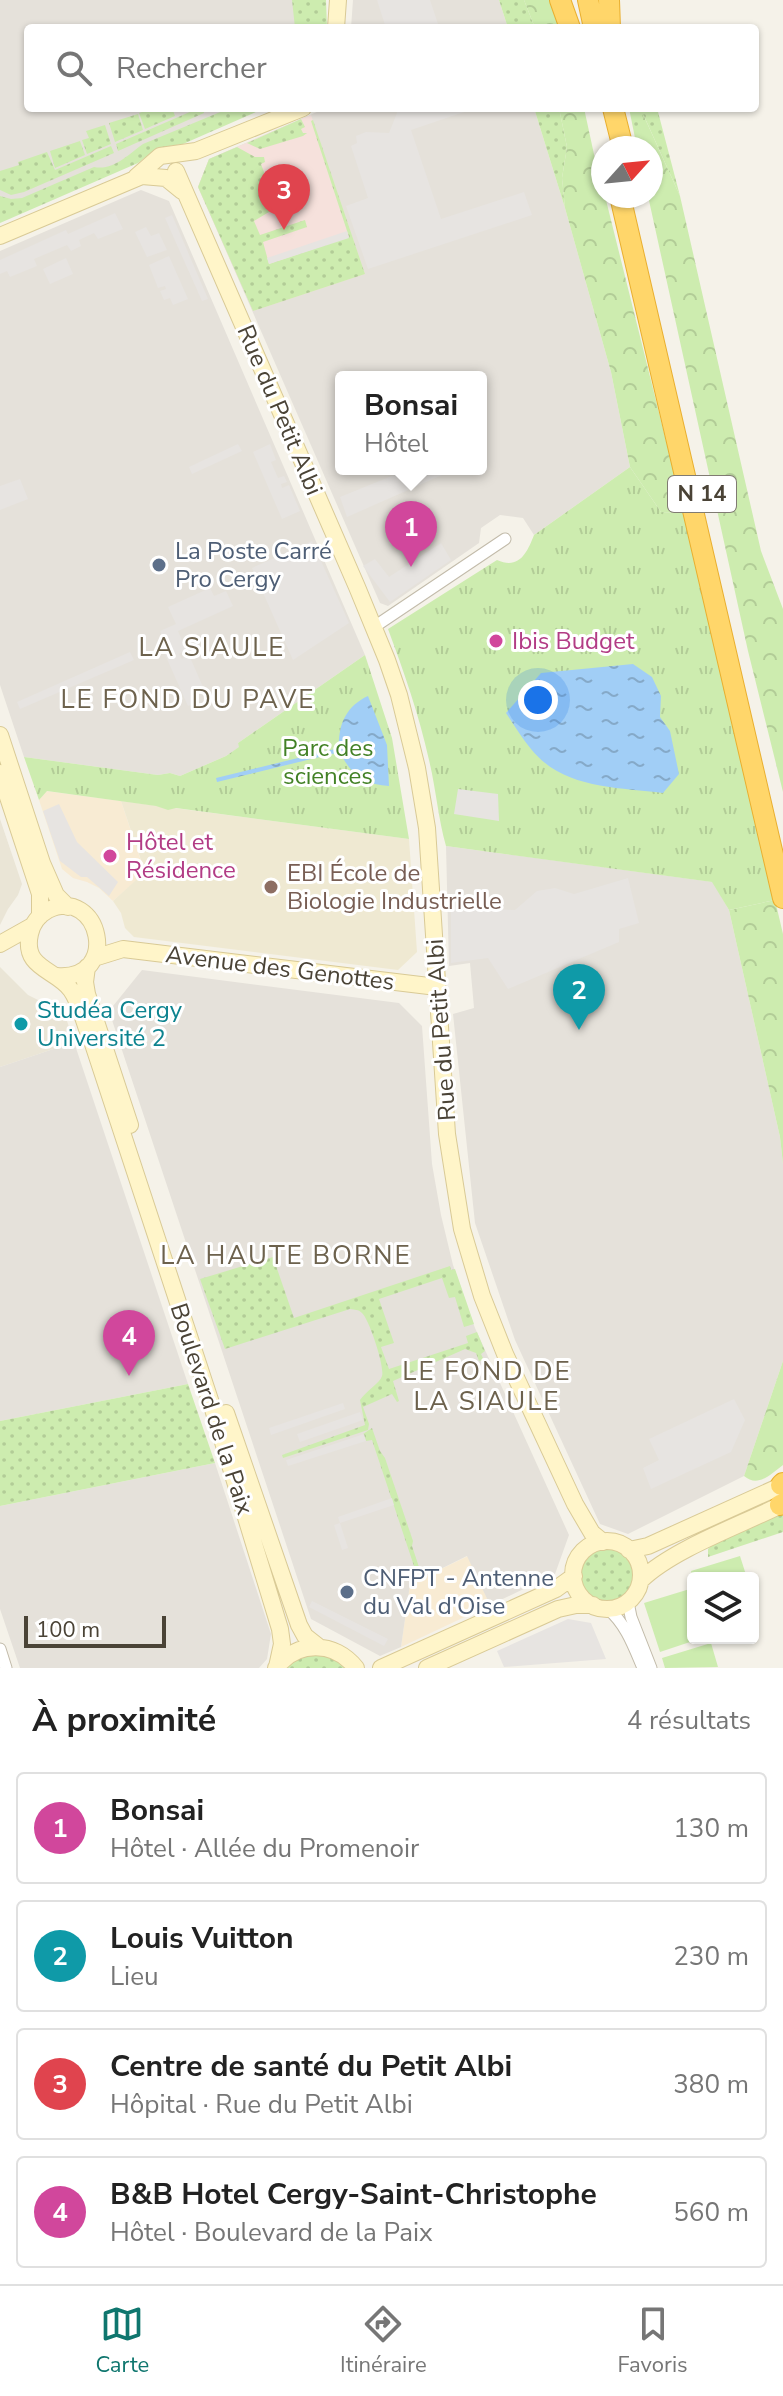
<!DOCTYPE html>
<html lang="fr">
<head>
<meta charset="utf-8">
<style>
  body { margin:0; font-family:"Nunito Sans",sans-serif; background:#f2f2f2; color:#222 }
  .controls { position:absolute; right:24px; bottom:24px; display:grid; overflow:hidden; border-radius:8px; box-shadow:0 2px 6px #0004 }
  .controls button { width:72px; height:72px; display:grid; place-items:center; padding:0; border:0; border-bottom:2px solid #e0e0e0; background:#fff; color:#222; font:40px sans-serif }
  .compass { position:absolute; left:591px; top:136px; width:72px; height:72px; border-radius:50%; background:#fff; box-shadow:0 2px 6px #0004; rotate:63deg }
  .scale { position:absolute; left:24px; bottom:20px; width:142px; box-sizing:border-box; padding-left:8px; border:4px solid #4a4336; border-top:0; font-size:22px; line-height:28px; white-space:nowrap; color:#4a4336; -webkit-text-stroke:6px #fff; paint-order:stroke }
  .you { position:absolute; left:538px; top:700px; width:28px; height:28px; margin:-20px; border:6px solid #fff; border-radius:50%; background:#1a73e8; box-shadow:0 0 0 12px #1a73e833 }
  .badge { display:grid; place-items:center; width:52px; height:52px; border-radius:50%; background:#0f766e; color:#fff; font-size:26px; font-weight:700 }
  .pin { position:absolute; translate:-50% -66px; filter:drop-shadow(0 2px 4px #0008) }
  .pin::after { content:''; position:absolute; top:42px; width:28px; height:24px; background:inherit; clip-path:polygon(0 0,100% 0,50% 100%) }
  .popup { position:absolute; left:335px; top:371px; width:152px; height:104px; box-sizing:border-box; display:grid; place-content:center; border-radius:8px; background:#fff; filter:drop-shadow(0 2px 6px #0005); font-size:26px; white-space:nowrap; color:#767676 }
  .popup b { font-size:30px; color:#222 }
  .popup::after { content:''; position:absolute; left:50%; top:100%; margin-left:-16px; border:16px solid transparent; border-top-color:#fff }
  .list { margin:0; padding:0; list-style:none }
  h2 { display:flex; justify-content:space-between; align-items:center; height:104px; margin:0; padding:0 32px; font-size:34px }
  h2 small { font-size:26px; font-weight:400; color:#767676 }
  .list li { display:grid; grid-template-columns:52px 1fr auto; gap:24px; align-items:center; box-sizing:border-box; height:112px; margin:0 16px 16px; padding:0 16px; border:2px solid #e0e0e0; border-radius:8px }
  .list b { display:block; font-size:30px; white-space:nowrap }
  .list p { margin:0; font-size:26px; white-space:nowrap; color:#767676 }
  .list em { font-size:26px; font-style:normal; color:#767676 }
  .icon { flex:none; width:44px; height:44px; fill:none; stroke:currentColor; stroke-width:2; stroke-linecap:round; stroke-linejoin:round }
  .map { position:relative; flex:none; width:783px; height:1668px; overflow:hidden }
  .search { position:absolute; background:#fff; box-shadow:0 2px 6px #0004; left:24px; right:24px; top:24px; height:88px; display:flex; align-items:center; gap:20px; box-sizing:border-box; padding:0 28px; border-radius:8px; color:#767676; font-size:30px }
  .sheet { height:616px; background:#fff }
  nav { display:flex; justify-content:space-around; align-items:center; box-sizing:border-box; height:112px; border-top:2px solid #e0e0e0; background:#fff; font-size:22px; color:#767676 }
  nav a { display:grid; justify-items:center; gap:4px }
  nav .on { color:#0f766e }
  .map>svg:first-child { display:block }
  .residential { fill:#eae5d6 }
  .commercial { fill:#f8ebd3 }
  .industrial { fill:#e5e1da; fill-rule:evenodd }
  .education { fill:#efe9d2 }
  .medical { fill:#f6e1dc }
  .grass { fill:url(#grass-dots) }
  .forest { fill:url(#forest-crowns) }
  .park { fill:url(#park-tufts) }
  .garden { fill:#cdecaf }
  .parking { fill:#e7e4e1 }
  .water { fill:url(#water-ripples) }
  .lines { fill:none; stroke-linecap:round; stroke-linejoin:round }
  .street-casing { stroke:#c2bbaa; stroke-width:13 }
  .secondary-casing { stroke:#d9ca96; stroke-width:18 }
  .highway-casing { stroke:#e9af30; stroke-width:22 }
  .street { stroke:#fff; stroke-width:11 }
  .secondary { stroke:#fff5c9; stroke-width:16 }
  .highway { stroke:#ffd66a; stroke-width:20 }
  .service-dot { fill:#5c6f8a; stroke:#fff; stroke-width:3 }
  .hotel-dot { fill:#d1479c; stroke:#fff; stroke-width:3 }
  .education-dot { fill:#8d6e63; stroke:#fff; stroke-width:3 }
  .culture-dot { fill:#0f9aa8; stroke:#fff; stroke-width:3 }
  .labels { text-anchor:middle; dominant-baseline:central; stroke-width:6; stroke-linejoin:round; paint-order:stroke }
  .shield { fill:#fff; stroke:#807b72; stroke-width:2 }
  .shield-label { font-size:22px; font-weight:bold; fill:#4a4336 }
  .street-label { font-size:24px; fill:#4a4336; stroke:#fff }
  .service-label { font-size:24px; fill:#4e5e75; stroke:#fff; text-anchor:start }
  .hotel-label { font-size:24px; fill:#b23c85; stroke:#fff; text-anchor:start }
  .park-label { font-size:24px; fill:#428125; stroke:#fff }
  .education-label { font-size:24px; fill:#785e54; stroke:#fff; text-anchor:start }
  .culture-label { font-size:24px; fill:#0d838f; stroke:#fff; text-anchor:start }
  .neighbourhood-label { font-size:26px; letter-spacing:2px; fill:#6d624d; stroke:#fff }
</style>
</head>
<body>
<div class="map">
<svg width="783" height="1668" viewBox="0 0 783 1668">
  <defs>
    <pattern id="grass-dots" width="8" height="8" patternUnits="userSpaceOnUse" patternTransform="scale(2)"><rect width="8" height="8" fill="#cdecaf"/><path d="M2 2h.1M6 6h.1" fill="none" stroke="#b2cc97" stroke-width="1.8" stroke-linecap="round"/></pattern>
    <pattern id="forest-crowns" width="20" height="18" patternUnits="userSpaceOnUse" patternTransform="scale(2)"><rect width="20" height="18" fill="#cdecaf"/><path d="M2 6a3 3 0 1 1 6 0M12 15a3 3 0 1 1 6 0" fill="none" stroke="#b2cc97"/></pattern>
    <pattern id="park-tufts" width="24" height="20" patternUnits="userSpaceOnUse" patternTransform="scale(2)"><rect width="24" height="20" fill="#cdecaf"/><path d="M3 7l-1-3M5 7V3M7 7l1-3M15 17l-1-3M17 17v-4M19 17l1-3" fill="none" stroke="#b2cc97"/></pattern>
    <pattern id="water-ripples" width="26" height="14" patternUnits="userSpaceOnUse" patternTransform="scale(2)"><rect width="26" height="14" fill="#a1cef6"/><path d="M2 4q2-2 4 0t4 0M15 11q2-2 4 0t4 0" fill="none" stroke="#85a9c8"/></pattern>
  </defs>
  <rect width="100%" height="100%" fill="#f5f2e9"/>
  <path class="residential" d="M0,819L22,884L18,895L8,909L0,925Z
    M0,967L28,995L44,1003L66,1018L74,1042L0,1067Z"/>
  <path class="commercial" d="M46,791L121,801L145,873L113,901L99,888L87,882L73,878L62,869L39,800Z
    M468,1556L490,1605L401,1647L410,1584Z"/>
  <path class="industrial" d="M0,0H322L321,28H28V108H248L175,133L136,157L0,216Z
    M353,0H499L508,28H351Z
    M330,108H534L565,208L611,372L630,467L534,535L523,518L500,515L481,528L479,543L388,606L380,603L198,187L209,159L319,111ZM341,377H481V469H341Z
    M141,190L169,201L365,655L238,743L240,747L226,756L180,776L170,773L158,775L24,757L0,685V251Z
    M446,846L713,882L729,910L780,1137L783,1164V1361L744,1476L628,1534L600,1524L515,1340L475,1223L453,1014L474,1008L470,963L449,966Z
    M142,970L399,1003L422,1026L432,1164L441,1215L453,1265L475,1328L569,1535L555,1574L490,1605L467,1556L410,1584L401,1647L380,1656L311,1619L109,1011Z
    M74,1042L188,1384L0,1421V1067Z
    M215,1463L271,1634L267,1659L259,1668H20L0,1609V1506Z"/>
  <path class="education" d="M121,801L409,839L417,952L398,970L134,937L125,928L121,913L113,901L145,872Z"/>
  <path class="medical" d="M311,115L365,274L253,311L198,187L209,159Z"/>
  <path class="grass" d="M292,0H326L327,28H295Z
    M499,0H524L535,28H508Z
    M154,108H172L175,116L145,129L139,113Z
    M199,108H203L204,113L118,151L116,144Z
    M230,108H265L183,144L157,148L138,163L0,223V196L11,199L22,198L94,167C113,171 129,154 143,144Z
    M534,108H559L567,147L562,178L565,208Z
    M629,108H657L680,196L644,116L639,148H637Z
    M138,114L143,130L115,142L109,123Z
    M301,119L305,127L301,129L303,133H307L303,136L260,149L247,143Z
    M313,120L365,274L253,311L198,187L209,159L237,147L255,157H264L265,162L261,164L271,191L276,190L283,211L281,212L279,206L254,221L260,235L305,220L307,227L263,242L269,264L349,237L311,121Z
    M105,125L111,144L87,154L82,140L89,138L86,131Z
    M80,141L85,155L55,168L50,151Z
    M111,146L114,153L24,192L11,195L0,190V171L19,165L18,162L47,152L55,170Z
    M273,1257L294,1318L450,1266L451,1270L455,1269L474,1324L464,1327L455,1297L449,1298L442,1278L379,1299L394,1343L381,1347L389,1369L468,1343L466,1336L477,1332L485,1351L481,1354L484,1360L479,1361L476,1353L465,1349L393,1381L399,1401L397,1402L392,1394L363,1407L369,1424L368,1430L283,1458L282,1455L365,1425L360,1400C366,1391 380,1383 382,1376C385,1367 369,1319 362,1313C358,1309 355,1310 350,1309L225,1349L200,1279Z
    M188,1384L215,1463L0,1506V1421Z
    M372,1428L380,1451L385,1458L413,1541L412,1546L420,1570L416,1572L372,1440L366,1441L363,1434Z
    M783,1510V1532L708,1557V1549L716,1541Z
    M581 1575a27 27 0 1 1 54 0a27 27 0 1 1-54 0Z
    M315,1653L332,1656L348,1668H284L299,1656Z"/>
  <path class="forest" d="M524,0H553L563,28H535Z
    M559,108H584L603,196H605L684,513L661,512L630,467L611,372L565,208L562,178L567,147Z
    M643,114L680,196L761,551L783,609V792L748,651L648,196H651V148H639Z
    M775,900L783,934V1164L780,1137L729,910Z
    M783,1361V1465C771,1474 758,1488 744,1476Z"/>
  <path class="park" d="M630,467L661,512L684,513L775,900L729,910L712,882L446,846C438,818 436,789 429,760C419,715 404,672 388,629L497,560C519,570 527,553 534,535Z
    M365,655L392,738L409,839L176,808L168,810L156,806L47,791L39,800L24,757L158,775L170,773L180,776L226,756L239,747L238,743Z"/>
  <path class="garden" d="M740,1556L747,1578H693L691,1571Z
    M693,1588V1638H702L660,1652L644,1603Z
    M711,1643L718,1667L665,1668L662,1658Z"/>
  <path class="parking" d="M377,0H430L438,24L437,28H386Z
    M396,108H476L411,130L441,219L524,192L532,215L368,269L346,206L368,198L351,146L357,143L356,136L366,132L389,133L397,113Z
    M115,213L123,229L98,239L94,233L79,240L81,246L71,251L67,245L34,259L37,266L10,277L7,271L0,274V260L66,230L68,234Z
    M172,215L208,299L202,301L165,218Z
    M146,227L151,236L159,233L167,250L147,257L135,232Z
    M347,231L349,238L269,264L267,258Z
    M169,256L188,299L173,305L170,298L164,300L160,291L166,289L165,286L158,288L149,265Z
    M66,258L73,274L50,284L43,269Z
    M238,444L242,451L192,474L189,467Z
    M270,444L276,460L271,462L278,478L284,476L287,482L281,484L282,488L289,485L300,511L282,519L253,452Z
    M409,469H439L442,475L347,517L340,497Z
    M20,479L28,499L0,510V486Z
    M312,541L349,623L293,660L252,568Z
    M441,543L451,560L390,602L363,566L375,559L389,577Z
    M210,588L214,596L226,591L233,606L178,631L186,650L179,654L182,659L189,655L203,687L196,691L200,701L188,706L159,641L163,639L160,631L176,624L168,607Z
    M130,652L134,660L20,709L17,702Z
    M458,789L498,794L499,821L454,814Z
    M59,804L77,842L118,882L109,896L87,877H81L60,861L43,811Z
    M628,878L639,923L619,929V942L508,989L488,958L451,963V907L515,910L537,891L555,888L574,894Z
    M734,1399L745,1420L731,1452L651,1489L643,1468L659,1460L649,1439Z
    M343,1403L345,1409L271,1435L269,1428Z
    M360,1412L363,1420L300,1442L297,1434Z
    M364,1434L366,1441L288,1466L286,1460Z
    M392,1498L394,1505L340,1523L348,1548L342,1550L334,1525L340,1523L338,1517Z
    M312,1601L388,1639L384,1646L309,1607Z
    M568,1619L591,1623L606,1659L504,1667L497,1651Z"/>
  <path class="water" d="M633,664L652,677L661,696L660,717L670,731L679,774L663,793C616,787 563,789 531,749C522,738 514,725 506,713L541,673Z
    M368,696L387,745L389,786C365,785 350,774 340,752L217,782L216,778L339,748C338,725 346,706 368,696Z"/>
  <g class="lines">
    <defs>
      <path id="street" d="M374,627L505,539
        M628,1602L631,1617L651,1668
        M608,1609C626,1624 634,1647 643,1668
        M0,1649L6,1668"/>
      <path id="secondary" d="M336,28L338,0
        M176,171L357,587L387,660L399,695L417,768L427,828L447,1134L462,1229L482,1296L505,1354L575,1504L592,1533L603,1542
        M136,177L160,156L196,151L303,108
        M0,236L142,176L166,178L182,191
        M0,735L42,863L56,895L68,907
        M0,773L40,894V916
        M0,944L32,926
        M94,958L123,949L437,987
        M87,967L85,982L87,994L130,1125
        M57,976C122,981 100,885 48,910C39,915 32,924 30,934C22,969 56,969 71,990C81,1004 84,1025 92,1041L212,1406L280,1629L282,1644L277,1667
        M226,1413L299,1625L305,1636L319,1647
        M573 1575a34 34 0 1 1 68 0a34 34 0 1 1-68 0Z
        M629,1550L648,1546L783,1485
        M641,1580C673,1549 741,1525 783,1504
        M276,1668C297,1640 335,1641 356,1668
        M381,1668L556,1589L574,1576
        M427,1668L558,1609L576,1605H593"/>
      <path id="highway" d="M560,0L570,28
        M588,0L594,28
        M609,0L610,28
        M613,108L623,148
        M620,196L783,898
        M781,1485L783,1483
        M780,1505L783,1504"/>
    </defs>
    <use href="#street" class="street-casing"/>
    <use href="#secondary" class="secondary-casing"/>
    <use href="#highway" class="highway-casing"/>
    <use href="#street" class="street"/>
    <use href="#secondary" class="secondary"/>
    <use href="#highway" class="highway"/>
  </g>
  <g class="service-dot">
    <circle cx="159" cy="565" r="8"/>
    <circle cx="347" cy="1592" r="8"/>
  </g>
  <g class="hotel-dot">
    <circle cx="496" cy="641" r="8"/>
    <circle cx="110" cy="856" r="8"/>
  </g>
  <circle class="education-dot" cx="271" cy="887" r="8"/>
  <circle class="culture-dot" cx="21" cy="1024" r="8"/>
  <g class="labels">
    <rect class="shield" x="668" y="476" width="68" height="36" rx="6"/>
    <g class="shield-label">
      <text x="702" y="494">N 14</text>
    </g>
    <g class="street-label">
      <text transform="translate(280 410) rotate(67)">Rue du Petit Albi</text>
      <text transform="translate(280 968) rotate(7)">Avenue des Genottes</text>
      <text transform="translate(441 1030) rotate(-94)">Rue du Petit Albi</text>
      <text transform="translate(212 1409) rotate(72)">Boulevard de la Paix</text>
    </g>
    <g class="service-label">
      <text x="175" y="551">La Poste Carré<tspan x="175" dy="28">Pro Cergy</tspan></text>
      <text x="363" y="1578">CNFPT - Antenne<tspan x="363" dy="28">du Val d'Oise</tspan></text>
    </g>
    <g class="hotel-label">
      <text x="512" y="641">Ibis Budget</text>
      <text x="126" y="842">Hôtel et<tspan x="126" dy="28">Résidence</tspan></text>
    </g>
    <g class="park-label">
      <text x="328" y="748">Parc des<tspan x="328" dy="28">sciences</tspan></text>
    </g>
    <g class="education-label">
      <text x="287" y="873">EBI École de<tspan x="287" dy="28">Biologie Industrielle</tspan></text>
    </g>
    <g class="culture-label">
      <text x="37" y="1010">Studéa Cergy<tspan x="37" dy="28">Université 2</tspan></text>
    </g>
    <g class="neighbourhood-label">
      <text x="212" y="647">LA SIAULE</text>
      <text x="188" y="699">LE FOND DU PAVE</text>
      <text x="286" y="1255">LA HAUTE BORNE</text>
      <text x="487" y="1371">LE FOND DE<tspan x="487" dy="30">LA SIAULE</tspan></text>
    </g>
  </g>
</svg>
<div class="controls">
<button><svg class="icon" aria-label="layers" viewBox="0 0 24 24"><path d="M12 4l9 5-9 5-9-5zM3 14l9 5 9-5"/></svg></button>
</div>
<svg class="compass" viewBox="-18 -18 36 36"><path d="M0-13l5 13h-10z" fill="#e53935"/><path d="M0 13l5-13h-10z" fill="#767676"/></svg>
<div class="scale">100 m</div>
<div class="you"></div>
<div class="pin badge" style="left:411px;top:567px;background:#d1479c">1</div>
<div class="popup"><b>Bonsai</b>Hôtel</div>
<div class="pin badge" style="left:579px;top:1030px;background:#0f9aa8">2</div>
<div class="pin badge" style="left:284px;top:230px;background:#e0444e">3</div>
<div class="pin badge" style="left:129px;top:1376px;background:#d1479c">4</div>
<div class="search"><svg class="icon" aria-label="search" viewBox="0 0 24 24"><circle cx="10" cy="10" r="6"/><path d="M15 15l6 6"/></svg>Rechercher</div>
</div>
<section class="sheet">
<h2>À proximité<small>4 résultats</small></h2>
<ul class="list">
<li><span class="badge" style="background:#d1479c">1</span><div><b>Bonsai</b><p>Hôtel · Allée du Promenoir</p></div><em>130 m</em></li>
<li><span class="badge" style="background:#0f9aa8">2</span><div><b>Louis Vuitton</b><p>Lieu</p></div><em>230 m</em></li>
<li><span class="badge" style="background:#e0444e">3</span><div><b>Centre de santé du Petit Albi</b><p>Hôpital · Rue du Petit Albi</p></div><em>380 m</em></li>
<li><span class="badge" style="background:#d1479c">4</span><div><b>B&amp;B Hotel Cergy-Saint-Christophe</b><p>Hôtel · Boulevard de la Paix</p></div><em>560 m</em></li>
</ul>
</section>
<nav>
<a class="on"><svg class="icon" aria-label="map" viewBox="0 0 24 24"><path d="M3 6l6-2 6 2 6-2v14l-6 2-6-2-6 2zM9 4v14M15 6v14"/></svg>Carte</a>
<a><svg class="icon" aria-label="directions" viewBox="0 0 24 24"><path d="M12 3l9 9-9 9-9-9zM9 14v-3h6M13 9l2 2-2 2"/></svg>Itinéraire</a>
<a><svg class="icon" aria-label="saved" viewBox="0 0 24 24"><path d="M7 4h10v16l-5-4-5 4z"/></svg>Favoris</a>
</nav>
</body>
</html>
